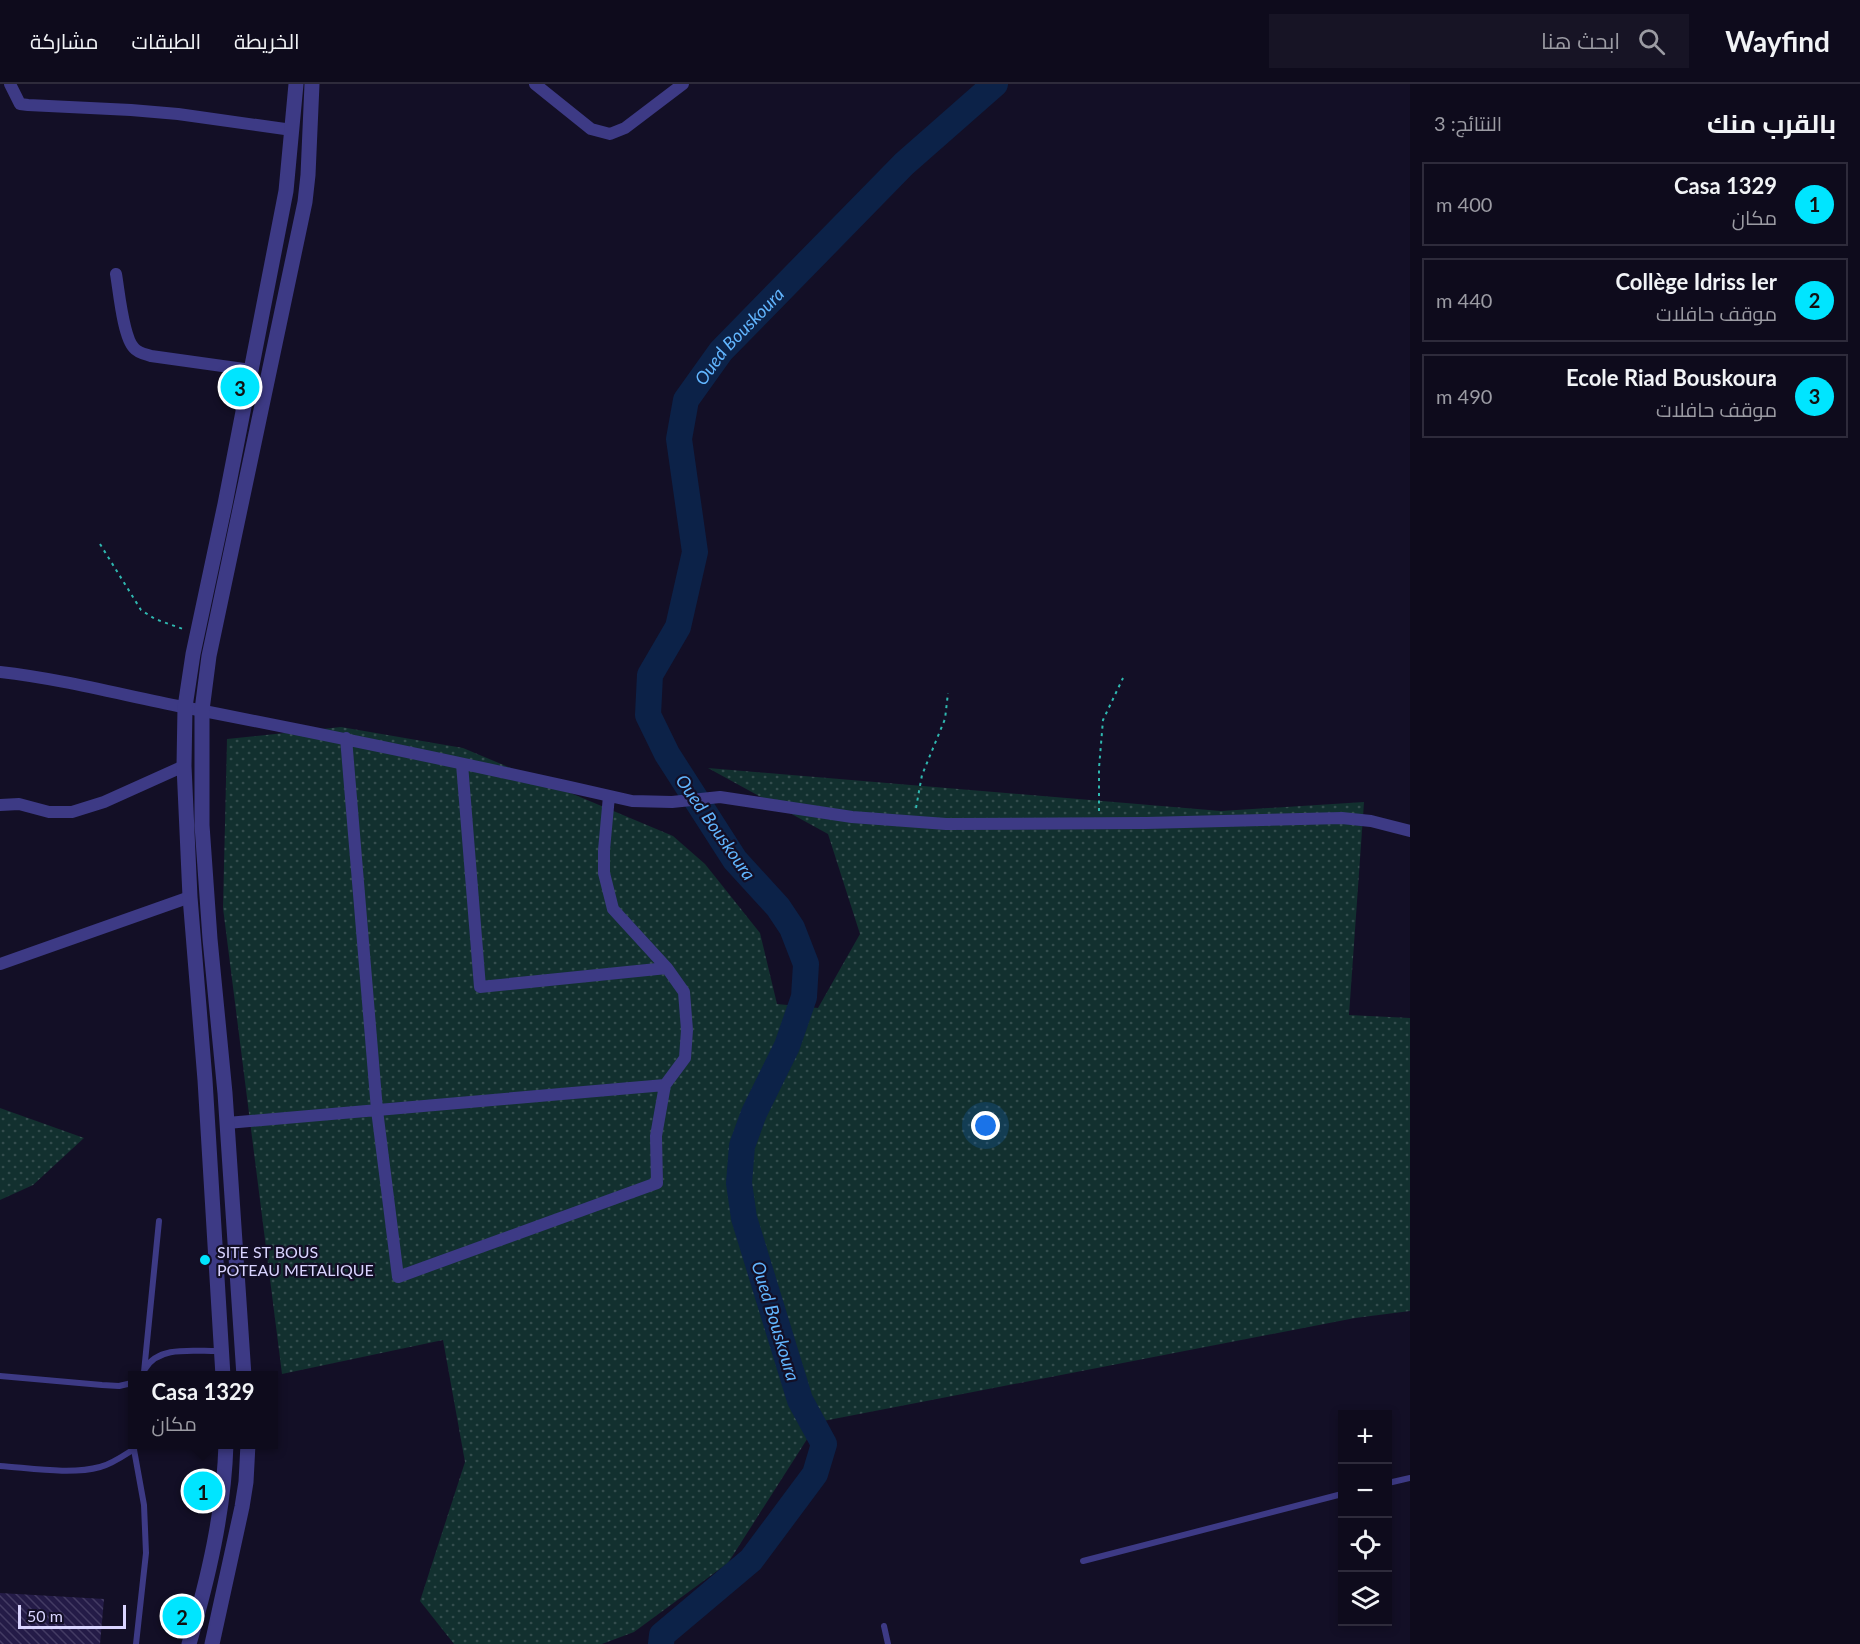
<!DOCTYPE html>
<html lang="ar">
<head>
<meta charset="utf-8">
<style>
  body { margin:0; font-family:Lato,Cairo,sans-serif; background:#171425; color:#f1f3f6; direction:rtl }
  .controls { position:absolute; right:18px; bottom:18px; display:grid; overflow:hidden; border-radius:0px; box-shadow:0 3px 9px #0003 }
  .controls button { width:54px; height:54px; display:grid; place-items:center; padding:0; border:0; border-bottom:2px solid #2e2b3b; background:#0e0b1c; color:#f1f3f6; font:30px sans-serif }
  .scale { position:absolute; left:18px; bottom:15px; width:108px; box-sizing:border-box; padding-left:6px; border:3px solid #d9d4ff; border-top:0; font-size:16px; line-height:21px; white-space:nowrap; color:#d9d4ff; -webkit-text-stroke:4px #130f26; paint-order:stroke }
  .you { position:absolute; left:986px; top:1042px; width:21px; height:21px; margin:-15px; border:4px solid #fff; border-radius:50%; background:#1a73e8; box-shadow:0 0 0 9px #1a73e833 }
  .badge { display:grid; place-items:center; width:39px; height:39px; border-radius:50%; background:#00e5ff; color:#111; font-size:20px; font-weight:700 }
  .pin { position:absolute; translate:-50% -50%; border:3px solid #fff; box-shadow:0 2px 6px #0006 }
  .popup { position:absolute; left:128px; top:1287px; width:150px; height:78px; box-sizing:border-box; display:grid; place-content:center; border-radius:0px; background:#0e0b1c; filter:drop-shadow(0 2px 4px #0005); font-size:20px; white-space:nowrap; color:#9b9ba3 }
  .popup b { font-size:22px; color:#f1f3f6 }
  .popup::after { content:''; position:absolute; left:50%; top:100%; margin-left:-12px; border:12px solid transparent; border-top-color:#0e0b1c }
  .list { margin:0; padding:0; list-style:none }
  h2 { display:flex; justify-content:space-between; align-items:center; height:78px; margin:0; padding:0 24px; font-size:26px }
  h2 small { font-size:20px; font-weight:400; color:#9b9ba3 }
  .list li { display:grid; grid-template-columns:39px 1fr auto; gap:18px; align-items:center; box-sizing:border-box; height:84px; margin:0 12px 12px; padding:0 12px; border:2px solid #2e2b3b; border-radius:0px }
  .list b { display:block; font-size:22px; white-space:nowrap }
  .list p { margin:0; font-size:20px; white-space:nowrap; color:#9b9ba3 }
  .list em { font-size:20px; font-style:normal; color:#9b9ba3 }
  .icon { flex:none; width:33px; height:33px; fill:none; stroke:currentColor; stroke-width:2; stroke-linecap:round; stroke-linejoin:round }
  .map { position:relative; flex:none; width:1410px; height:1560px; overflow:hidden; direction:ltr }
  header { display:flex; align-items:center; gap:36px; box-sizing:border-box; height:84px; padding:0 30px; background:#0e0b1c; border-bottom:2px solid #2e2b3b }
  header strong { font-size:28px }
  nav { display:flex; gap:33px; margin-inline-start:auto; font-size:21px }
  .search { width:420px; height:54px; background:#171425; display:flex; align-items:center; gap:15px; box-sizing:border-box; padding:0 21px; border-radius:0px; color:#9b9ba3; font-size:22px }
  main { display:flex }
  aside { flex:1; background:#0e0b1c }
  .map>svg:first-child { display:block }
  .grass { fill:url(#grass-dots) }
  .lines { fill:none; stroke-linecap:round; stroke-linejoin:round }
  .river { stroke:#0c2248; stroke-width:26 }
  .building { fill:url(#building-back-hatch) }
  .path { stroke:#2fb8b0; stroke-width:2; stroke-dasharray:3 4.5; stroke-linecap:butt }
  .service { stroke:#3d3a85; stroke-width:6 }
  .minor { stroke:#3d3a85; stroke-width:12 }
  .tertiary { stroke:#3d3a85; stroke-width:15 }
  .poi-dot { fill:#00e5ff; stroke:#130f26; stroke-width:2 }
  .labels { text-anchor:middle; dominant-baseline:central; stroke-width:4.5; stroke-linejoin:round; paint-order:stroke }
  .poi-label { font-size:16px; fill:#d9d4ff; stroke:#130f26; text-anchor:start }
  .water-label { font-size:18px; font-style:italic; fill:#62b6ff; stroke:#130f26 }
</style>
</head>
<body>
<header>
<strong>Wayfind</strong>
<div class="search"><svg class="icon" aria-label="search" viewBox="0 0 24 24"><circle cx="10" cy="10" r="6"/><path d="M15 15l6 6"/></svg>ابحث هنا</div>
<nav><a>الخريطة</a><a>الطبقات</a><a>مشاركة</a></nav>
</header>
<main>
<aside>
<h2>بالقرب منك<small>النتائج: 3</small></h2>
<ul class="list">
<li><span class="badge">1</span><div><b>Casa 1329</b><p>مكان</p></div><em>400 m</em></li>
<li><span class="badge">2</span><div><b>Collège Idriss Ier</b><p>موقف حافلات</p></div><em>440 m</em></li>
<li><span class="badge">3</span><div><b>Ecole Riad Bouskoura</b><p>موقف حافلات</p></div><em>490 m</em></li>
</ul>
</aside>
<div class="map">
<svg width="1410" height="1560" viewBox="0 0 1410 1560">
  <defs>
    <pattern id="grass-dots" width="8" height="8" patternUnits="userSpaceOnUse" patternTransform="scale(1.5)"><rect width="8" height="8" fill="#12302f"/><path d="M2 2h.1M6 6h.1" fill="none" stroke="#344d4e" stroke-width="1.8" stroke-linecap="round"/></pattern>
    <pattern id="building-back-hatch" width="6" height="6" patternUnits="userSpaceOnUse" patternTransform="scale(1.5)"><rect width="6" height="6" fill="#241b47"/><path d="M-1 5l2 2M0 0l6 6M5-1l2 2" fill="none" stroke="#433b63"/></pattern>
  </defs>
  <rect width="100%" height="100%" fill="#130f26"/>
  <path class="grass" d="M341,643L463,664L673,752L705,780L760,849L777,920L818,924L860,850L828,750L708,684L1221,727L1364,718L1349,931L1410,934V1227L1355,1234L818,1338L728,1479L634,1548L602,1560H454L420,1517L465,1378L443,1256L282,1290L223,824L227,655Z
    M0,1024L84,1054L33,1101L0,1116Z"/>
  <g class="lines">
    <path class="river" id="s1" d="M661,1560L662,1551L751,1476L815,1390L824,1360L800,1316L744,1134L739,1099L742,1062L754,1029L787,962L804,913L806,880L792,844L778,823L735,776L667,670L648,631L650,591L678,543L695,468L679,355L686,316L721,267L904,80L995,0"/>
  </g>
  <path class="building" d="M0,1509L104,1515L100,1560H0Z"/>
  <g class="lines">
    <path class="path" d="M100,460L141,526L155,535L183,545
      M916,724L922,691L945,635L948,609
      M1099,727V684L1103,636L1123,594"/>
    <path class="service" d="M145,1285C159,1260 197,1268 221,1267
      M144,1288L159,1137
      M0,1292L102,1301L119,1302L132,1299
      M133,1360L144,1421L146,1469L136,1560
      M0,1382C30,1384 71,1391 100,1383C112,1380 123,1372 134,1365
      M1388,1399L1410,1394
      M1083,1477L1342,1410
      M884,1542L888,1560"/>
    <path class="minor" d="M10,0L20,20L28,21L131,26L178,30L292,46
      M535,0L591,45L610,50L625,44L683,0
      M116,190C119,207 123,253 134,264C138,269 145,270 151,272L251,286
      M0,588C62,595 122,611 183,623C333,652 483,683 632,717L672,718L720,713L852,733L946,740L1146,739L1342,734L1371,737L1410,747
      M346,654L377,1026L398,1193L657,1099L656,1052L665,1001L685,974L687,946L684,908L667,884L613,825L604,789V766L609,712
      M462,680L480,903L667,884
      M0,721L19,720L49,728H72L104,718L184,682
      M0,880L190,813
      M227,1039L665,1001"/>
    <path class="tertiary" d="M223,1292L205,996L190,813L184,682L185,623L193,570L225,420L286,107L296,0
      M244,1292L225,1009L210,855L202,741V626L209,572L305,118L308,91L312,0
      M189,1560C208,1495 224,1428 226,1360
      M212,1560L242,1423L246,1398L248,1360"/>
  </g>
  <circle class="poi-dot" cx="205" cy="1176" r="6"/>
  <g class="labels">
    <g class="poi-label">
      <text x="217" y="1167">SITE ST BOUS<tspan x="217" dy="18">POTEAU METALIQUE</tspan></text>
    </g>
    <g class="water-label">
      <text stroke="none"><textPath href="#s1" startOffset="1478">Oued Bouskoura</textPath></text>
      <text transform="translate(716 743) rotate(55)">Oued Bouskoura</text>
      <text transform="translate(776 1237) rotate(73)">Oued Bouskoura</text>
    </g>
  </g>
</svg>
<div class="controls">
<button>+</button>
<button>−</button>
<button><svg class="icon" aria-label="locate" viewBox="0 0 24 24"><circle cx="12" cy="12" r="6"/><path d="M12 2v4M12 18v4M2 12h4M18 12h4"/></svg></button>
<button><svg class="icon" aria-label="layers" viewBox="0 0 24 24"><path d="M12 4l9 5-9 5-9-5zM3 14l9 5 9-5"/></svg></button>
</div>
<div class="scale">50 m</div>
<div class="you"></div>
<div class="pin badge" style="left:203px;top:1407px">1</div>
<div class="popup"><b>Casa 1329</b>مكان</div>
<div class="pin badge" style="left:182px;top:1532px">2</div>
<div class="pin badge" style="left:240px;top:303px">3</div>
</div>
</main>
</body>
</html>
